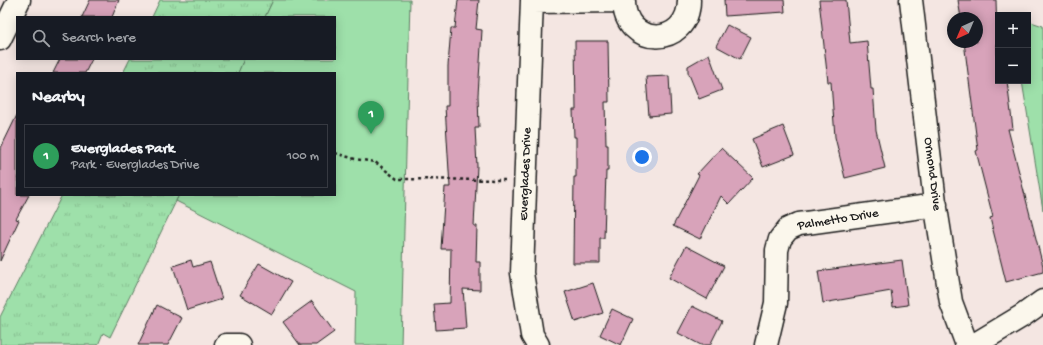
<!DOCTYPE html>
<html lang="en">
<head>
<meta charset="utf-8">
<style>
  body { margin:0; font-family:"Gochi Hand",sans-serif; background:#242831; color:#f1f3f6 }
  .controls { position:absolute; right:12px; top:12px; display:grid; overflow:hidden; border-radius:0px; box-shadow:0 2px 10px #0003 }
  .controls button { width:36px; height:36px; display:grid; place-items:center; padding:0; border:0; border-bottom:1px solid #363941; background:#171b24; color:#f1f3f6; font:20px sans-serif }
  .compass { position:absolute; left:947px; top:12px; width:36px; height:36px; border-radius:50%; background:#171b24; box-shadow:0 2px 10px #0003; rotate:224deg }
  .you { position:absolute; left:642px; top:157px; width:14px; height:14px; margin:-10px; border:3px solid #fff; border-radius:50%; background:#1a73e8; box-shadow:0 0 0 6px #1a73e833 }
  .badge { display:grid; place-items:center; width:26px; height:26px; border-radius:50%; background:#0f766e; color:#fff; font-size:13px; font-weight:700 }
  .pin { position:absolute; translate:-50% -33px; filter:drop-shadow(0 1px 2px #0008) }
  .pin::after { content:''; position:absolute; top:21px; width:14px; height:12px; background:inherit; clip-path:polygon(0 0,100% 0,50% 100%) }
  .list { margin:0; padding:0; list-style:none }
  h2 { display:flex; justify-content:space-between; align-items:center; height:52px; margin:0; padding:0 16px; font-size:17px }
  h2 small { font-size:13px; font-weight:400; color:#9ea1a6 }
  .list li { display:grid; grid-template-columns:26px 1fr auto; gap:12px; align-items:center; box-sizing:border-box; height:64px; margin:0 8px 8px; padding:0 8px; border:1px solid #363941; border-radius:0px }
  .list b { display:block; font-size:15px; white-space:nowrap }
  .list p { margin:0; font-size:13px; white-space:nowrap; color:#9ea1a6 }
  .list em { font-size:13px; font-style:normal; color:#9ea1a6 }
  .icon { flex:none; width:22px; height:22px; fill:none; stroke:currentColor; stroke-width:2; stroke-linecap:round; stroke-linejoin:round }
  .map { position:relative; flex:none; width:1043px; height:345px; overflow:hidden }
  .search { position:absolute; background:#171b24; box-shadow:0 2px 10px #0003; left:16px; top:16px; width:320px; height:44px; display:flex; align-items:center; gap:10px; box-sizing:border-box; padding:0 14px; border-radius:0px; color:#9ea1a6; font-size:15px }
  .panel { position:absolute; background:#171b24; box-shadow:0 2px 10px #0003; left:16px; top:72px; width:320px; height:124px; border-radius:0px }
  .map>svg:first-child { display:block }
  .grass { fill:url(#grass-tufts); stroke:#5d7e63 }
  .park { fill:#9ee0aa; stroke:#5d7e63 }
  .building { fill:#d8a3ba; stroke:#1c1c1c }
  .lines { fill:none; stroke-linecap:round; stroke-linejoin:round }
  .minor-casing { stroke:#1c1c1c; stroke-width:25 }
  .path { stroke:#1c1c1c; stroke-width:2.5; stroke-dasharray:3 3; stroke-linecap:butt }
  .minor { stroke:#fbf7ec; stroke-width:22 }
  .labels { text-anchor:middle; dominant-baseline:central; stroke-width:3; stroke-linejoin:round; paint-order:stroke }
  .street-label { font-size:13px; fill:#1c1c1c; stroke:#fbf7ec }
</style>
</head>
<body>
<div class="map">
<svg width="1043" height="345" viewBox="0 0 1043 345">
  <defs>
    <pattern id="grass-tufts" width="24" height="20" patternUnits="userSpaceOnUse"><rect width="24" height="20" fill="#9ee0aa"/><path d="M3 7l-1-3M5 7V3M7 7l1-3M15 17l-1-3M17 17v-4M19 17l1-3" fill="none" stroke="#88c092"/></pattern>
  </defs>
  <rect width="100%" height="100%" fill="#f4e6e2"/>
  <filter id="ink" filterUnits="userSpaceOnUse"><feTurbulence type="fractalNoise" baseFrequency=".025" numOctaves="2"/><feDisplacementMap in="SourceGraphic" scale="8" xChannelSelector="R" yChannelSelector="G"/><feConvolveMatrix kernelMatrix="1 2 1 2 8 2 1 2 1" color-interpolation-filters="sRGB"/></filter>
  <g filter="url(#ink)">
    <path class="grass" d="M160,0H273L265,17H152Z
      M130,59H244L238,73H123Z
      M62,195H179L110,337L103,333L98,345H0V317Z"/>
    <path class="park" d="M273,0H410L401,345H355L356,292L176,201L179,195H335V73H238L244,59H335V17H265Z
      M1028,21L1043,26V210L1022,81H1028Z"/>
    <path class="building" d="M90,0H119L112,17H82Z
      M458,0H479L476,29L482,30L478,95L479,128H475L477,166L474,226H477L476,262H480V290L463,289L466,328L436,330L434,304L450,303L451,249H441L445,187H450L445,106H448V66L451,28H455Z
      M724,0H784L785,12L725,16Z
      M819,0H846L850,43L867,41L871,89H873L876,130L885,168L845,178L835,137L831,82H828Z
      M958,0H996L998,81H1007L1013,129H1008L1043,266V272L1006,282L990,218L993,217L976,151L978,150L964,42H977V18H961Z
      M727,25L751,37L740,59L716,46Z
      M575,41H608L609,102H605L606,145H608V171H606L604,238H600V263H573L574,177H576V137H574L573,110H576Z
      M709,54L722,90L699,99L688,72V66Z
      M60,59H92L85,73H53Z
      M669,76L671,114L649,116L646,77Z
      M17,115V195H29L16,219L19,220L0,261V150Z
      M783,126L794,155L763,167L752,139Z
      M721,148L753,178L729,204L721,196L700,239L673,226L699,175L697,174Z
      M686,246L724,266L707,299L669,278Z
      M191,260L193,267L210,262L222,299L187,310L173,266Z
      M902,260L908,305L893,307L891,291L823,303L818,271Z
      M259,264L291,282L272,314L240,295Z
      M593,283L603,313L575,322L565,292Z
      M312,301L334,332L316,345H300L283,322Z
      M157,305L182,318L168,345H138Z
      M692,306L722,321L710,345H701L678,333Z
      M612,309L633,319L621,345L600,335Z"/>
    <g class="lines">
      <defs>
        <path id="minor" d="M532,0L522,273L532,335L538,345
          M624,0C623,48 689,49 689,0
          M911,0L935,202L951,302L967,345
          M532,2L624,1
          M0,39L19,0
          M226,345H239
          M766,345L776,303L777,250L780,239L788,229L799,224L936,205
          M974,345L1022,316L1043,301"/>
      </defs>
      <use href="#minor" class="minor-casing"/>
      <path class="path" d="M335,153L355,159L375,162L397,179L505,180"/>
      <use href="#minor" class="minor"/>
    </g>
  </g>
  <g class="labels">
    <g class="street-label">
      <text transform="translate(526 174) rotate(-88)">Everglades Drive</text>
      <text transform="translate(932 174) rotate(83)">Ormond Drive</text>
      <text transform="translate(838 220) rotate(-9)">Palmetto Drive</text>
    </g>
  </g>
</svg>
<div class="controls">
<button>+</button>
<button>−</button>
</div>
<svg class="compass" viewBox="-18 -18 36 36"><path d="M0-13l5 13h-10z" fill="#e53935"/><path d="M0 13l5-13h-10z" fill="#9ea1a6"/></svg>
<div class="you"></div>
<div class="pin badge" style="left:371px;top:134px;background:#2e9e5b">1</div>
<div class="search"><svg class="icon" aria-label="search" viewBox="0 0 24 24"><circle cx="10" cy="10" r="6"/><path d="M15 15l6 6"/></svg>Search here</div>
<section class="panel">
<h2>Nearby<small></small></h2>
<ul class="list">
<li><span class="badge" style="background:#2e9e5b">1</span><div><b>Everglades Park</b><p>Park · Everglades Drive</p></div><em>100 m</em></li>
</ul>
</section>
</div>
</body>
</html>
